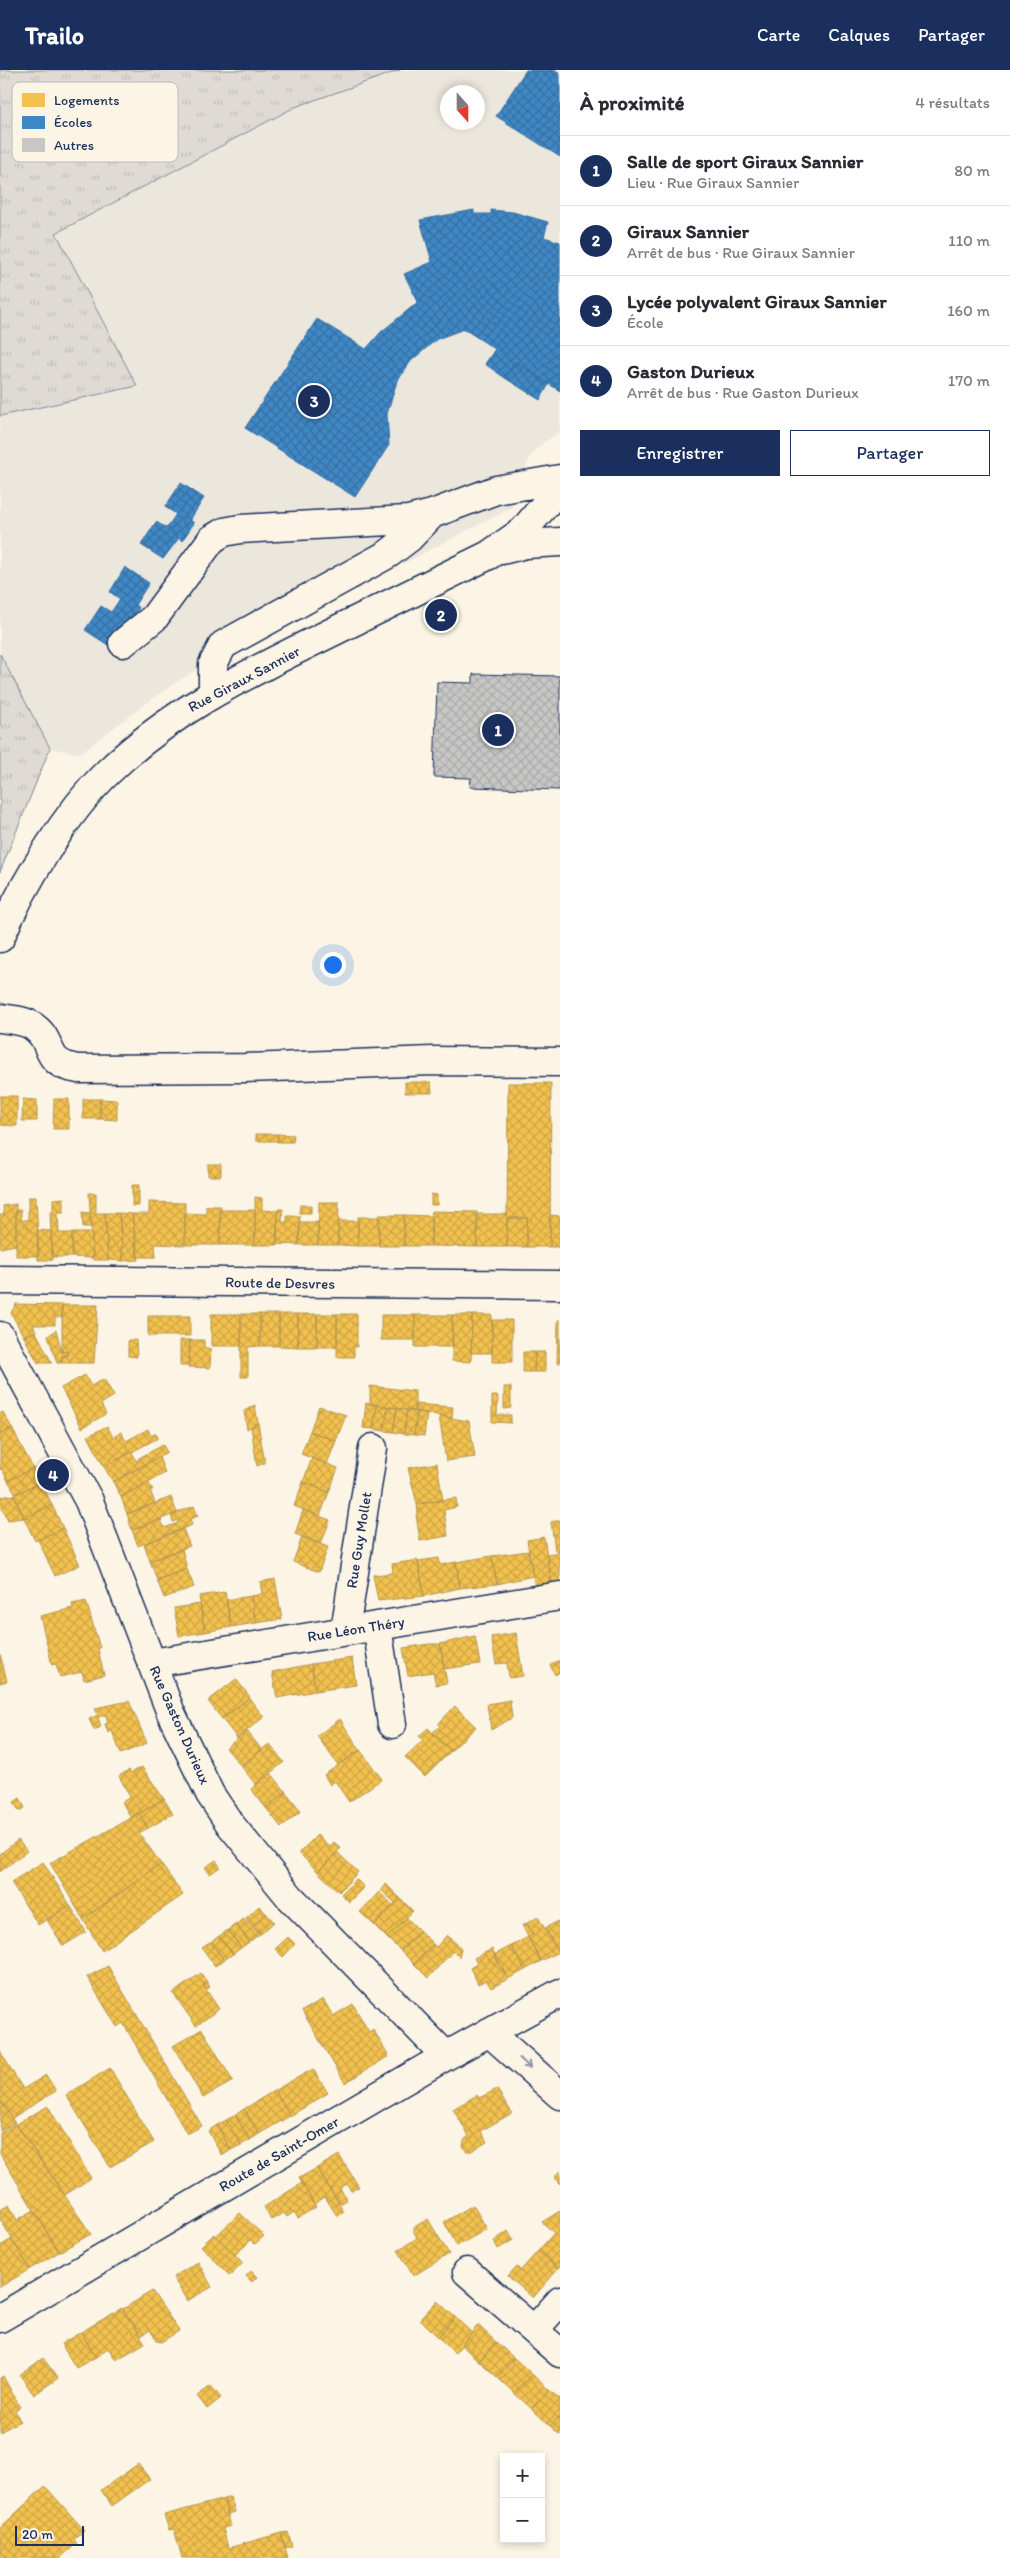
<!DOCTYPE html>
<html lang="fr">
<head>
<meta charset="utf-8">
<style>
  body { margin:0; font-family:Itim,sans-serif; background:#f7f7f7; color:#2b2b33 }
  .controls { position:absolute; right:15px; bottom:15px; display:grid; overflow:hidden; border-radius:0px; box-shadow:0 2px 8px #0003 }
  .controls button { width:45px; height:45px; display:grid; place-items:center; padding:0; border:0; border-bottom:1px solid #e1e1e2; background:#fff; color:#2b2b33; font:25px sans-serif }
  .compass { position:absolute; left:440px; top:15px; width:45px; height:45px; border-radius:50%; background:#fff; box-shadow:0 2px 8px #0003; rotate:159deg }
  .scale { position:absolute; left:15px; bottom:12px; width:69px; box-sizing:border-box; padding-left:5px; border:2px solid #1b2f5e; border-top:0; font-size:14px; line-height:18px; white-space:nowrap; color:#1b2f5e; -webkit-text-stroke:4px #fcf5e5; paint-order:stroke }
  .you { position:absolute; left:332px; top:894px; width:18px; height:18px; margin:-12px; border:4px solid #fff; border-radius:50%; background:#1a73e8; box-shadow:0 0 0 8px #1a73e833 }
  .badge { display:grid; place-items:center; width:32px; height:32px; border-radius:50%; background:#1b2f5e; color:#fff; font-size:16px; font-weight:700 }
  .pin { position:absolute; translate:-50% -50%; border:2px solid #fff; box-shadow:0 1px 5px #0006 }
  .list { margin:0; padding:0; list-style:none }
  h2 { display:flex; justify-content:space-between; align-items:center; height:65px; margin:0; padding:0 20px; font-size:21px }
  h2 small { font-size:16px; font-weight:400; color:#7c7c81 }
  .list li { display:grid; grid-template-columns:32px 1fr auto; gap:15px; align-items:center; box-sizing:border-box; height:70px; padding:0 20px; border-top:1px solid #e1e1e2 }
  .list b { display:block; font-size:19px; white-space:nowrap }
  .list p { margin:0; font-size:16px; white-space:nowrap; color:#7c7c81 }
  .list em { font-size:16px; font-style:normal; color:#7c7c81 }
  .actions { display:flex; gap:10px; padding:15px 20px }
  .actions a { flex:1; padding:11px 0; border:1px solid #1b2f5e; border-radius:0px; text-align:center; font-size:18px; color:#1b2f5e }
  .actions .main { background:#1b2f5e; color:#fff }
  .map { position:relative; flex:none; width:560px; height:2488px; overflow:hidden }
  header { display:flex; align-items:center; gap:30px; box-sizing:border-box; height:70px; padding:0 25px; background:#1b2f5e; color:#fff }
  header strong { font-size:24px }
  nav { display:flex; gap:28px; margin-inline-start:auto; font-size:18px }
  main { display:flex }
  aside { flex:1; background:#fff }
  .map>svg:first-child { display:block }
  .built { fill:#ece7dc; fill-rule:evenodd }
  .grass { fill:url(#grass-tufts); stroke:#7d8599 }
  .homes { fill:url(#homes-cross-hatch); stroke:#b29553 }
  .schools { fill:url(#schools-cross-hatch); stroke:#346da6 }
  .building { fill:url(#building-cross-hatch); stroke:#1b2f5e }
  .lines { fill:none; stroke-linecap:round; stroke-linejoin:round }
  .minor-casing { stroke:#1b2f5e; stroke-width:31 }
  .major-casing { stroke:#1b2f5e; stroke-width:31 }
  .minor { stroke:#fcf5e5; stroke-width:28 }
  .major { stroke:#fcf5e5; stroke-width:28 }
  .oneway { stroke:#8c92a2 }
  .labels { text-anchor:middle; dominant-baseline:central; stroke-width:5; stroke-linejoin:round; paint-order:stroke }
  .street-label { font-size:15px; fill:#1b2f5e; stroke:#fcf5e5 }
  .key { fill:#fcf5e5; stroke:#b8babc; stroke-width:1 }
  .key-label { font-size:14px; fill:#1b2f5e }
</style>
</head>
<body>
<header>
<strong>Trailo</strong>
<nav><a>Carte</a><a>Calques</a><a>Partager</a></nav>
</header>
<main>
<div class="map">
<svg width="560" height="2488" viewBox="0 0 560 2488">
  <defs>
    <pattern id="grass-tufts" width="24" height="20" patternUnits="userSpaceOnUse" patternTransform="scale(1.25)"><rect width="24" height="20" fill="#dfdbd4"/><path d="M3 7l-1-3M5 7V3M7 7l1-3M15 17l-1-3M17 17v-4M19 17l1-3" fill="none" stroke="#bfbcb8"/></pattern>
    <pattern id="homes-cross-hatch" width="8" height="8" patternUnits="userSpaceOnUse" patternTransform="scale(1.25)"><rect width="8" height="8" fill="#f2c14e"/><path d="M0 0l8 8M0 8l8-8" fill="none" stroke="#cfa646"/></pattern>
    <pattern id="schools-cross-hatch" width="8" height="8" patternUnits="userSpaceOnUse" patternTransform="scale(1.25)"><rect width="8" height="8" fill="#3f88c5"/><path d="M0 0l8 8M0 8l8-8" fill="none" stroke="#3470a3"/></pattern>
    <pattern id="building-cross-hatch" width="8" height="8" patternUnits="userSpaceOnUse" patternTransform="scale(1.25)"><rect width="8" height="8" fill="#c8c7c6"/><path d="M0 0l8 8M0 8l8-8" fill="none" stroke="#ababac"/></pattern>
  </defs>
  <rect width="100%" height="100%" fill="#fcf5e5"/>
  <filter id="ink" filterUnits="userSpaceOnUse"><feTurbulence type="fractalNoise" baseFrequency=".02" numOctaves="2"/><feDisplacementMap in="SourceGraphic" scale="10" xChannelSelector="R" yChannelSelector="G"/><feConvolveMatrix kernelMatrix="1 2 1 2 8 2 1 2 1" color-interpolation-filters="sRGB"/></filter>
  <g filter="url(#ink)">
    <path class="built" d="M400,0H560V362L543,373L532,384L511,429L513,437L191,603L156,626L79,684L50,678L0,584V346L137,316L56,163L295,37ZM448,22H478V52H448Z"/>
    <path class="grass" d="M0,0H400L295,37L56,163L137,316L0,346Z
      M0,584L50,678L0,802Z"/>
    <path class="homes" d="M405,1012H431L432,1023H405Z
      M508,1013H551L550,1177H527V1148H507Z
      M0,1026H17V1056L0,1055Z
      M23,1029L37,1030V1051H22Z
      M54,1029H69V1059H53Z
      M83,1029H100V1049H83Z
      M100,1029L117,1030V1050L100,1049Z
      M256,1064H278V1071H256Z
      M278,1064L294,1065L293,1072H277Z
      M208,1094H221V1106H208Z
      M132,1115H139V1136H132Z
      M89,1123H96V1143H105L108,1190H93Z
      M431,1124L437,1125V1135H431Z
      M28,1127H36L39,1186H16V1140H21V1150H28Z
      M255,1127L262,1128V1140L278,1141L277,1175H255Z
      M64,1128V1142H58L59,1163H72V1187H52L50,1142H53V1129Z
      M149,1132L185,1133V1175L155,1174L156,1187H137L132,1144H149Z
      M319,1132H339L338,1175H318Z
      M16,1134V1175L0,1178V1145H4L3,1136Z
      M300,1135H311V1143H299Z
      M206,1136H221L220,1175H185V1143L206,1144Z
      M278,1139H283L282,1152H287V1146H300L299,1175L276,1174Z
      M220,1140H255V1175H220Z
      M431,1141L477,1142V1177L431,1176Z
      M82,1142L90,1143L91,1157H83Z
      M105,1143H119L123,1191L108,1190Z
      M119,1143L132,1144L139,1190L123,1191Z
      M478,1144H507V1177H477Z
      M379,1145H404V1176H379Z
      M404,1145L431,1146V1176H404Z
      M550,1145L560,1146V1177H550Z
      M358,1147H379V1176H358Z
      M507,1148H527V1177H507Z
      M338,1151H358V1176L338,1175Z
      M300,1152H318V1175H299Z
      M37,1160L51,1161L53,1190H38Z
      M72,1163H92L93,1188L72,1187Z
      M16,1234L62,1235V1247H55V1255H33L36,1261L24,1267L11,1243Z
      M62,1235H98L94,1293H62V1286H67V1281L62,1282Z
      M211,1244H241V1276H211Z
      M241,1244H260V1276L248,1277V1307H241Z
      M260,1244H279V1276H260Z
      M279,1244H298V1277L279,1276Z
      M298,1244H317V1277H298Z
      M317,1244H337V1277H317Z
      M337,1244H357V1277L354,1276V1287H337Z
      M381,1245H415V1270H381Z
      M415,1245H452L453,1277H415Z
      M452,1245H472L471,1292L452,1291Z
      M472,1245H492V1283H471Z
      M148,1246H190V1266H148Z
      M492,1250H512V1292H492Z
      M558,1250H560V1293H557Z
      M56,1260L62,1282L67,1281V1286H62V1293H57L48,1266Z
      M36,1261L37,1264L52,1293H38L24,1267Z
      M128,1270H136L137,1287L128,1286Z
      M180,1270H190L189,1296H180Z
      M190,1270H204V1277L211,1279L210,1298L189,1297Z
      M523,1282H535L534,1302H523Z
      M535,1282H545V1302H534Z
      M85,1305L91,1316L104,1309L114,1326L101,1334L106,1344L82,1358L61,1318Z
      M370,1316L415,1321V1341L370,1334Z
      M504,1317H511V1338L504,1339Z
      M492,1326H498L497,1345H511V1353L492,1352Z
      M366,1333L377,1335L373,1359L363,1358Z
      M415,1334L453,1337L452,1348L415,1341Z
      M255,1335L258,1353L247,1359L244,1341Z
      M377,1335L388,1337L384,1361L373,1359Z
      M319,1336L346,1345L336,1371L310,1361Z
      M388,1337L397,1338L393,1362L384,1361Z
      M397,1338L407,1340L404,1364L393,1362Z
      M407,1340L417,1342L414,1365L404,1364Z
      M3,1342L12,1358L0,1364V1343Z
      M417,1342L427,1343L424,1366L414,1365Z
      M439,1346L469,1351L475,1387L446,1391Z
      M258,1353L265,1393L257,1396L251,1357Z
      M107,1356L113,1367L121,1362L126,1371L148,1359L151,1366L156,1363L158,1368L104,1397L88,1366Z
      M12,1358L33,1398L8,1411L2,1399L0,1400V1364Z
      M310,1361L336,1371L327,1394L301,1384Z
      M163,1375L167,1382L113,1412L104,1397L132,1382L137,1392L139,1388Z
      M159,1387L165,1403L121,1427L113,1412Z
      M312,1388L338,1398L329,1422L303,1412Z
      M437,1393L443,1430L417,1434L408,1398Z
      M33,1398L41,1412L16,1424L8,1411Z
      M41,1412L52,1435L24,1448L14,1425Z
      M148,1412L153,1420H150L155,1433L127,1444L121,1427Z
      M303,1412L329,1422L320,1446L294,1436Z
      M14,1425L24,1448L8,1450L0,1434V1427Z
      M171,1427L177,1443L132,1460L127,1444Z
      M456,1428L457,1437L444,1440L448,1466L420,1471L416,1445L418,1444L417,1434Z
      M52,1435L63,1458L35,1471L24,1448Z
      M194,1436L198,1446L190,1449L192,1455L138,1476L132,1460L161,1449L164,1458L178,1453L177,1450L173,1452L171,1445Z
      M303,1440L330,1450L321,1474L295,1464Z
      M560,1450V1514L552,1516L547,1484L559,1482L555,1480L551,1452Z
      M63,1458L80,1495L55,1506L38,1470Z
      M183,1459L190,1476L150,1491L144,1474Z
      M302,1467L328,1477L319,1502L293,1492Z
      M544,1467L552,1516L535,1518L527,1470Z
      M182,1479L187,1499L157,1510L150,1491Z
      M528,1481L533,1506L497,1514L492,1486Z
      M492,1486L497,1514L460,1518L456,1492Z
      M439,1488L440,1495L456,1492L460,1518L424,1526L418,1491Z
      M418,1490L424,1526L378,1531L373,1505L393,1503L392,1494Z
      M187,1499L194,1517L164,1528L157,1510Z
      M275,1509L282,1549L256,1553L251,1526L262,1524L260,1512Z
      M225,1522L231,1557L205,1562L199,1526Z
      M251,1526L256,1553L231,1557L226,1530Z
      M86,1531L100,1578L98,1579L104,1605L84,1610L82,1602L60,1607L56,1594L52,1595L40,1546L73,1538L72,1534Z
      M200,1534L205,1562L179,1566L174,1538Z
      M516,1563L523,1606L509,1608L507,1593L496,1594L491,1567Z
      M475,1566L480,1594L444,1599L440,1574Z
      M429,1574H440L447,1613L436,1615L433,1602L408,1606L403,1578Z
      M0,1584L7,1611L0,1613Z
      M352,1588L356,1615L316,1621L311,1594Z
      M560,1590V1602L555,1605L550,1595Z
      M311,1594L316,1621L277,1628L272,1602Z
      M236,1609L250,1627L222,1649L208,1631Z
      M249,1628L264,1647L237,1668L222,1649Z
      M510,1630L512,1648L491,1660L487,1634Z
      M129,1631L147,1673L121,1684L112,1661L108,1663L105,1654L108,1653L106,1645L98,1647L101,1657L94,1660L89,1649L98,1645L95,1638Z
      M455,1636L476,1657L451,1681L432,1663L440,1656L438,1654Z
      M340,1649L360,1680L338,1695L317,1666Z
      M428,1658L451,1681L425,1707L405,1687L423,1670L419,1666Z
      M247,1661L262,1680L241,1696L226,1678Z
      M269,1674L284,1692L256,1715L241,1696Z
      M360,1680L382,1709L349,1732L335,1711L330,1715L324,1705Z
      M142,1697L164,1729L131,1748L122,1732L130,1727L119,1706L129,1700L131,1703Z
      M271,1703L286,1722L266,1738L251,1719Z
      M286,1722L301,1741L281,1757L266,1738Z
      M20,1728L25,1738L19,1741L14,1732Z
      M164,1729L173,1744L148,1758L139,1743Z
      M139,1743L148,1758L139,1763L161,1794L83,1849L50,1793Z
      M317,1765L330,1777L334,1772L341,1778L318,1802L299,1783Z
      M18,1770L27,1781L0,1802V1784Z
      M337,1782L358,1802L339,1822L318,1802Z
      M216,1790L220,1797L210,1804L205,1797Z
      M43,1792L70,1835L38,1855L11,1812Z
      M161,1794L183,1825L102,1881L83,1849Z
      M356,1809L364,1817L349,1832L341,1824Z
      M386,1814L400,1828L395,1833L381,1820Z
      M379,1822L393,1835L374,1855L360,1842Z
      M400,1828L413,1841L387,1868L374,1855Z
      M70,1835L86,1862L63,1876L47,1850Z
      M259,1836L266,1843L253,1856L246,1848Z
      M266,1843L274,1852L261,1864L253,1856Z
      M538,1847L558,1882L541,1891L528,1867L533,1864L527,1853Z
      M407,1848L420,1861L401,1881L387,1868Z
      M244,1849L260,1864L249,1872L236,1854Z
      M560,1850V1882H558L545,1858Z
      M527,1853L533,1864L528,1867L522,1855Z
      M236,1854L249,1872L241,1878L228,1860Z
      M228,1860L241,1878L233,1884L219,1866Z
      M420,1861L433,1874L414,1894L401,1881Z
      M447,1865L461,1878L459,1887L453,1881L428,1908L414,1894L433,1874L436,1877Z
      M219,1866L233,1884L224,1890L211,1872Z
      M288,1867L295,1874L283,1887L275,1879Z
      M528,1867L541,1891L525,1900L511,1876Z
      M211,1872L224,1890L215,1896L202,1878Z
      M511,1876L525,1900L508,1909L494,1885Z
      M492,1879L508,1909L491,1918L486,1910L478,1914L470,1898L477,1894L474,1888Z
      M108,1896L202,2056L187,2064L123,1953L117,1957L87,1907Z
      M201,1903L207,1912L203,1915L219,1939L196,1956L173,1923Z
      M207,1912L210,1917L206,1920L203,1915Z
      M323,1929L333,1946L353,1934L369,1962L373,1959L389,1986L345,2013L302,1941Z
      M202,1959L233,2011L203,2028L173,1976Z
      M0,1981L23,2019L46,2005L56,2021L12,2048L0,2030Z
      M110,1998L154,2072L110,2097L66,2025Z
      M313,1999L328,2023L290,2046L275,2020Z
      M497,2019L512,2043L481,2061L487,2072L472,2081H466L463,2076L464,2070L469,2066L453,2039L477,2025L479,2028Z
      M275,2020L290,2046L259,2064L244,2039Z
      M0,2030L15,2053L0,2061L1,2047Z
      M48,2036L91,2108L65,2125L16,2054Z
      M244,2039L259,2064L250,2070L235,2045Z
      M235,2045L250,2070L241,2075L226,2050Z
      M226,2050L241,2075L231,2080L217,2055Z
      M16,2054L91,2164L59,2182L0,2084V2063Z
      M217,2055L231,2080L222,2086L208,2061Z
      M339,2085L359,2117L351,2121L347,2114L340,2118L347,2130L340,2134L317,2098Z
      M317,2098L344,2142L337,2146L325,2127L314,2134L299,2108Z
      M560,2101V2114L554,2108Z
      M302,2113L316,2137L298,2148L294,2142L287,2147L284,2143L271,2150L264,2137Z
      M9,2135L17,2150L34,2140L59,2182L30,2199L0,2149V2140Z
      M473,2135L487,2159L457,2176L444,2152Z
      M560,2141V2197L558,2199L538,2181L554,2163L542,2152Z
      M240,2143L264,2166L255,2174L251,2170L235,2185L216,2166Z
      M428,2149L449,2184L413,2206L398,2180L417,2168L414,2162V2157Z
      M508,2161L513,2170L498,2179L494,2171Z
      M214,2164L243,2193L230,2206L201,2176Z
      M12,2169L30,2199L0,2217V2176Z
      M538,2181L558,2199L533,2228L508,2206L517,2196L521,2200Z
      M198,2192L212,2217L187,2231L173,2207Z
      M251,2201L257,2207L252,2212L246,2206Z
      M152,2221L179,2261L161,2272L157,2271L150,2260L141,2266L123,2239Z
      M437,2231L455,2247L438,2267L420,2249Z
      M122,2238L145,2273L116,2290L108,2278L96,2287L81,2262Z
      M455,2247L472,2263L455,2283L438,2267Z
      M478,2255L496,2272L479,2291L461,2275Z
      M81,2262L96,2287L76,2298L61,2274Z
      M496,2272L514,2288L497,2307L479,2291Z
      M43,2288L58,2308L34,2325L20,2305Z
      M514,2288L532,2304L514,2323L497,2307Z
      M532,2304L549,2320L532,2339L514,2323Z
      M3,2306L20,2337L15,2340L20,2351L0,2362V2308Z
      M211,2316L221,2328L207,2339L197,2326Z
      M549,2320L560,2329V2346L550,2356L532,2339Z
      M560,2346V2365L550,2356Z
      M138,2394L150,2409L112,2436L101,2420Z
      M45,2416L84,2460L74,2470L77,2473L60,2488H0V2458Z
      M230,2427L235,2442L228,2444L224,2429Z
      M224,2429L231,2456L223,2458L228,2478L281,2463L288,2488H182L174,2459L169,2460L164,2445Z
      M288,2462L292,2476L285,2478L281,2463Z"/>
    <path class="schools" d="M526,0H554L560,4V87L496,46Z
      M474,140V144H491V140L513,142L548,152L544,167L560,172V253L558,256L560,258V321L515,292L505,308L485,294L495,279L464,259L437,269L411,291L397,311L387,344L389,375L355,427L245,358L317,249L366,279L381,262L418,232L404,204L432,192L420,150Z
      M515,292L549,314L540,330L505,308Z
      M181,413L204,428L190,450L194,453L182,471L179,468L163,489L141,475L156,452L167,458L176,444L165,437Z
      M125,497L149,513L135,535L139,538L127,555L123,552L108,575L85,560L101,536L111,542L120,529L110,522Z"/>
    <path class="building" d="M473,604L560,606V720L470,717L471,708L434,707L437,612L473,613Z"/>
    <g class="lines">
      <defs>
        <path id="minor" d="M502,480L526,474L560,472
          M123,573L154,548L212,469L224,462L240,459L408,450L432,444L496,420L560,409
          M213,622V594L223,575L388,484L409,468L432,444
          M0,868C22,815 67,741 109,701C168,644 239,608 312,572C371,543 430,514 489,485L523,461L550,429
          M0,948C11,950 25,950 34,957C56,973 41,993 78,999L245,998L432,991L560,992
          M0,1210L560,1215
          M377,1556L392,1654
          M345,1561L373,1378
          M152,1593L560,1526
          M467,2202L560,2283
          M534,2260L560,2231"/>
        <path id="major" d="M0,1266L89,1431L171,1643L210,1724L230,1754L290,1827L446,1986
          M489,1962L560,2025
          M0,2248L446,1986L560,1923"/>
      </defs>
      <use href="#minor" class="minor-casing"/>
      <use href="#major" class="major-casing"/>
      <use href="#minor" class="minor"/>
      <use href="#major" class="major"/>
    </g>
    <defs><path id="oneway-shaft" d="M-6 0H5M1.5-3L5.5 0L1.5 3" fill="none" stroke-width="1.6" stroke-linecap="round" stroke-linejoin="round" transform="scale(1.25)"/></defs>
    <use class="oneway" href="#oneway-shaft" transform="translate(525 1993) rotate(42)"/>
  </g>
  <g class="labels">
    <g class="street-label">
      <text transform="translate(244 609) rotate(-28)">Rue Giraux Sannier</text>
      <text transform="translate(280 1213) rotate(1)">Route de Desvres</text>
      <text transform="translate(359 1470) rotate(-81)">Rue Guy Mollet</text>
      <text transform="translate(356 1559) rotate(-9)">Rue Léon Théry</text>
      <text transform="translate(180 1655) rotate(66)">Rue Gaston Durieux</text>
      <text transform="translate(279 2084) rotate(-30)">Route de Saint-Omer</text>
    </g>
  </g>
  <rect x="12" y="12" width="166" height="80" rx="8" class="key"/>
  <rect x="22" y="23" width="23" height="14" fill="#f2c14e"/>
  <rect x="22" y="46" width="23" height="13" fill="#3f88c5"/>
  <rect x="22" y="68" width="23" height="14" fill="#c8c7c6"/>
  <g class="key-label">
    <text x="54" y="35">Logements</text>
    <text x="54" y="57">Écoles</text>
    <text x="54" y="80">Autres</text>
  </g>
</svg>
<div class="controls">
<button>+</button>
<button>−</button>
</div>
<svg class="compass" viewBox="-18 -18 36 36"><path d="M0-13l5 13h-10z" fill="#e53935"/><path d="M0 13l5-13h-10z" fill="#7c7c81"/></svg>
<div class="scale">20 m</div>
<div class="you"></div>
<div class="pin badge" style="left:498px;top:660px">1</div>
<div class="pin badge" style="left:441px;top:545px">2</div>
<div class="pin badge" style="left:314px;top:331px">3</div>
<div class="pin badge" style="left:53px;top:1405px">4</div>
</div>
<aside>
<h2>À proximité<small>4 résultats</small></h2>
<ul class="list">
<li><span class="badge">1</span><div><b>Salle de sport Giraux Sannier</b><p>Lieu · Rue Giraux Sannier</p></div><em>80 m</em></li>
<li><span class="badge">2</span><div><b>Giraux Sannier</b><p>Arrêt de bus · Rue Giraux Sannier</p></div><em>110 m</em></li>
<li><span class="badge">3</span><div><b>Lycée polyvalent Giraux Sannier</b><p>École</p></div><em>160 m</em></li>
<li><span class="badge">4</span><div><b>Gaston Durieux</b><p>Arrêt de bus · Rue Gaston Durieux</p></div><em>170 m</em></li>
</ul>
<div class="actions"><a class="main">Enregistrer</a><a>Partager</a></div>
</aside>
</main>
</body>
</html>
